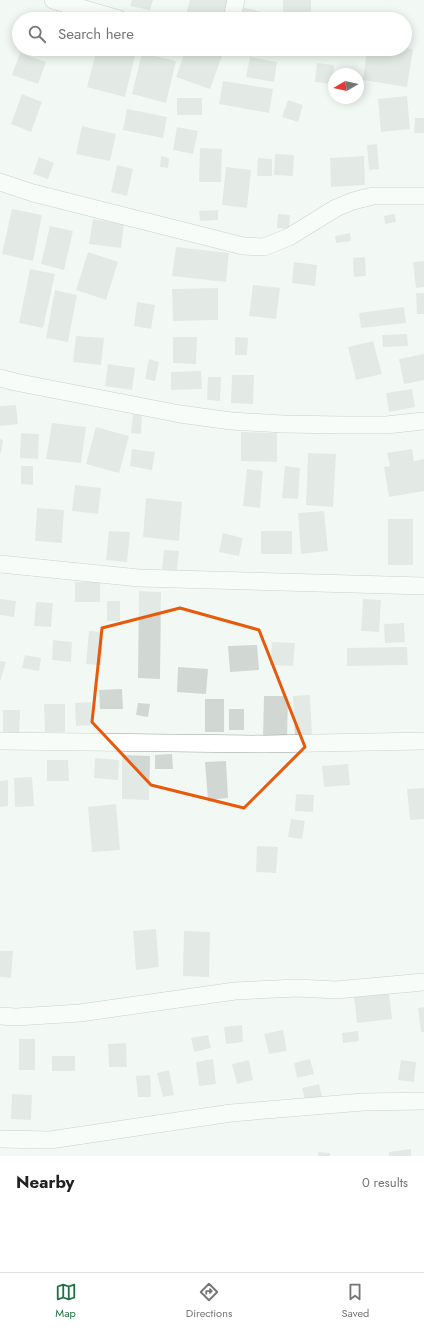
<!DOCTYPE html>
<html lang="en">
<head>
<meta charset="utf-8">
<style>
  body { margin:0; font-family:Jost,sans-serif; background:#f6f6f6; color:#202124 }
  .compass { position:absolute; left:328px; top:68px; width:36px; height:36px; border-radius:50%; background:#fff; box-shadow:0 2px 10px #0003; rotate:261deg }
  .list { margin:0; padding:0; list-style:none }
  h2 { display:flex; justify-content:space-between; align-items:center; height:52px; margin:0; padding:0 16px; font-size:17px }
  h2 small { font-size:13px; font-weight:400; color:#757577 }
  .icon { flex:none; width:22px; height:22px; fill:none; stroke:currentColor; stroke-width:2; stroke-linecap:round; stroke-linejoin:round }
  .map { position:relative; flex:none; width:424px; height:1156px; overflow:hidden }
  .search { position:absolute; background:#fff; box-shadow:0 2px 10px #0003; left:12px; right:12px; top:12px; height:44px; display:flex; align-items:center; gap:10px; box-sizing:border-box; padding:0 14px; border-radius:22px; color:#757577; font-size:15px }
  .sheet { height:116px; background:#fff }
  nav { display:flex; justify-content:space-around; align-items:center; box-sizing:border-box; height:56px; border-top:1px solid #e0e0e0; background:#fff; font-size:11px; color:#757577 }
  nav a { display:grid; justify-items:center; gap:2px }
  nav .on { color:#1c7244 }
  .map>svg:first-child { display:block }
  .building { fill:#d1d8d3 }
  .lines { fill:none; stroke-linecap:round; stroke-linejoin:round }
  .minor-casing { stroke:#999f9b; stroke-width:18 }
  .minor { stroke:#fff; stroke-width:17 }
  .marked { fill:none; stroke:#e8590c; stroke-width:3; stroke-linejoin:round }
</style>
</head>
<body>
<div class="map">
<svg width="424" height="1156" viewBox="0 0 424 1156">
  <rect width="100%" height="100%" fill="#f2f9f4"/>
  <path class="building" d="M132,0H153L150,10L130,6Z
    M190,0H233L227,19H206L186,14Z
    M283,0H311V13H283Z
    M241,7L262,12L260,19H239Z
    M405,48L413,49L407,87L363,80L367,49H405Z
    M37,49H55L53,56L37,51Z
    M97,49H129L136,51L125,97L87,87Z
    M186,49H212L223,53L210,89L176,77Z
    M244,49H275L273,56Z
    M20,53L46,62L38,84L12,75Z
    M142,53L176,61L166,103L132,94Z
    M250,57L277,62L274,82L246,77Z
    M317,63L334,65L332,84L315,82Z
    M223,81L273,89L269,113L219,104Z
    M22,94L42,102L31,132L11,124Z
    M407,96L410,129L381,132L378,99Z
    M177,98H202V115H177Z
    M288,100L303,105L298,122L282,117Z
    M127,109L167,117L163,138L123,130Z
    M415,118H424V133H414Z
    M82,126L116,134L110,161L76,154Z
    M177,127L198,131L193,154L173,150Z
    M377,144L379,169L369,170L367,145Z
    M200,148L222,149L221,182H199Z
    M275,154L294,155L293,176L274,175Z
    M161,156L169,158L168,168L160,167Z
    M364,156L365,185L331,187L330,158Z
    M39,157L54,163L48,179L33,174Z
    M258,158L272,159V176H257Z
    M117,165L133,169L127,196L111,192Z
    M226,167L251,170L247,208L222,205Z
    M12,209L42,215L33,261L2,254Z
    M218,210V220L200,221L199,211Z
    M278,214L290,215L289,229L277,228Z
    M395,214L396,222L385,224L384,216Z
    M93,219L124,224L121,248L89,244Z
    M50,226L73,231L64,270L41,264Z
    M350,233L351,241L336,243L335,236Z
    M176,247L229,253L226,282L172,276Z
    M88,252L118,262L106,300L76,290Z
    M365,257L366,276L354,277L353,258Z
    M424,261V287L416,288L413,262Z
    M294,262L317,265L315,286L292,283Z
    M30,269L55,274L43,328L19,323Z
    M253,285L280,288L276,319L249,316Z
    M218,288V320L173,321L172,289Z
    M55,290L77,295L68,342L46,338Z
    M416,293H424V314H417Z
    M137,302L155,305L151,329L134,326Z
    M404,307L406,323L361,328L359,313Z
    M407,334L408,346L383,347L382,335Z
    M76,336L104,338L101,365L73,362Z
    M173,337H197L196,364L173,363Z
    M235,337L248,338L247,355H235Z
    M373,341L382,374L356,380L348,347Z
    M424,354V380L404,384L399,359Z
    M149,359L159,362L155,381L145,379Z
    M108,364L135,368L132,390L105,386Z
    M201,371L202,389L171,390V372Z
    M232,375H254L253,404L231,403Z
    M208,377H221L220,401L207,400Z
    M412,389L415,407L389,412L386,393Z
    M16,405L18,424L0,426V406Z
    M133,414L142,415L141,434L131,433Z
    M52,423L86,427L81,463L46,459Z
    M96,427L129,436L119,473L86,464Z
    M241,432L277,433V462L241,461Z
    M21,433L39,434L38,459L20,458Z
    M0,439L3,440L1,453H0Z
    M132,449L155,452L152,470L130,466Z
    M412,449L414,461L424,459V491L389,497L384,467L390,466L387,453Z
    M308,453L336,454L333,507L306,505Z
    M21,466H33V485L21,484Z
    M285,466L300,468L298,499L282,498Z
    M247,469L263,471L260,508L243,506Z
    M75,485L101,488L98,514L72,511Z
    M146,498L182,502L179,541L143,537Z
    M37,508L64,510L62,543L35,541Z
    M324,511L328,551L301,554L298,513Z
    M388,519H413V565H388Z
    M109,531L130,532L127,562L106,560Z
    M261,531H292V554H261Z
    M223,533L243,538L239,556L219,552Z
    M164,550L179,551L177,571L162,569Z
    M75,582H100V602H75Z
    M139,591L161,592L160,679L138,678Z
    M0,599L16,601L14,617L0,615Z
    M363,599L381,600L379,632L361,631Z
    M107,601H120V621H107Z
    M36,602L53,603L51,627L34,626Z
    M404,623L405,642L385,643L384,624Z
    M89,631L103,632L101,665L86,664Z
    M53,640L72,642L71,662L52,660Z
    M272,642L295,643L293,666L270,665Z
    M257,645L259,670L230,672L228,646Z
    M407,647L408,665L347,666V648Z
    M25,655L41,658L39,671L22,668Z
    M0,661L6,662L0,682Z
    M178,667L208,669L206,694L177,692Z
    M122,689L123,709H100L99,690Z
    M310,695L312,735H295L293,696Z
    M264,696H288L287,738L263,737Z
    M205,699H224V732H205Z
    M91,702L92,725L76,726L75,703Z
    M138,703L150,704L148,717L136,715Z
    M44,704H65V732H45Z
    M229,709H244V730H229Z
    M3,710H20L19,735H3Z
    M172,754L173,769H155V755Z
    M122,755L150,756L149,800L122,799Z
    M95,758L119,760L118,780L94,778Z
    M47,760H68L69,781H47Z
    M226,761L228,798L208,800L205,762Z
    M348,764L350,785L324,787L322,766Z
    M32,777L34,806L15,807L14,778Z
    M8,780V806L0,807V781Z
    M424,788V819L410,820L407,789Z
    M296,794L314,795L313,812L295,811Z
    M116,804L120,850L92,852L88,807Z
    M291,819L305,821L302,839L288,837Z
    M257,846L278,847L276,873L256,872Z
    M156,929L159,967L136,970L133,931Z
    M184,931L210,932L209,977L183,976Z
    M0,951H13L11,978L0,977Z
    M389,992L392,1019L357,1023L354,997Z
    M424,1007V1032H421L418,1008Z
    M242,1025L243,1042L226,1044L224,1027Z
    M283,1030L287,1051L269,1054L264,1034Z
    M358,1031L359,1041L343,1043L342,1033Z
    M208,1035L211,1048L194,1052L191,1038Z
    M19,1039H35V1070H19Z
    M126,1043L127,1067H109L108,1044Z
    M52,1056H75V1071H52Z
    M213,1059L216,1084L199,1086L196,1062Z
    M310,1059L314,1074L297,1078L294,1063Z
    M249,1060L253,1080L237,1084L232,1064Z
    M401,1060L416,1062L414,1082L398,1080Z
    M169,1070L174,1095L163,1097L157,1073Z
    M150,1075L151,1097H138L136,1076Z
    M319,1084L322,1096L305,1100L302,1088Z
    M12,1094L32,1095L31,1120L11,1119Z
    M411,1149V1156H389V1152Z
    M318,1152L330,1153V1156H318Z"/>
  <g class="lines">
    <defs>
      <path id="minor" d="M53,0L119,19
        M232,19L236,0
        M0,182L33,193L243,246L264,247L289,237L336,208L353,201L373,196H424
        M0,378L15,382L180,414L231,421L283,424L343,425H386L424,421
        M0,564L139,578L424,586
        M0,741L265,744L424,741
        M0,1016L16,1017L80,1013L235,991L298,988L336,990L424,982
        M0,1139L50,1140L231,1113L363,1102L424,1101"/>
    </defs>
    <use href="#minor" class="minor-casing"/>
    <use href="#minor" class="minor"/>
  </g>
  <path d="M0 0H424V1156H0ZM180,608L259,630L305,747L244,808L151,785L92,722L102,628Z" fill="#f2f9f4" fill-opacity=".55" fill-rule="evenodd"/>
  <path class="marked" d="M180,608L259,630L305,747L244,808L151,785L92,722L102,628Z"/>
</svg>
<svg class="compass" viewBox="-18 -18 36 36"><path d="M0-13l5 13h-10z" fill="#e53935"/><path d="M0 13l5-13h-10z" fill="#757577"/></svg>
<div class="search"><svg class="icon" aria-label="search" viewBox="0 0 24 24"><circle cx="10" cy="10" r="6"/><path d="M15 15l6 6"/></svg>Search here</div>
</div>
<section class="sheet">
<h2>Nearby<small>0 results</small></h2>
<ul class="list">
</ul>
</section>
<nav>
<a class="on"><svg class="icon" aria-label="map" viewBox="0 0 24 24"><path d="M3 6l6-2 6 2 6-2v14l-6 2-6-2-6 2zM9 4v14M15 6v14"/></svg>Map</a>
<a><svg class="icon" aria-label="directions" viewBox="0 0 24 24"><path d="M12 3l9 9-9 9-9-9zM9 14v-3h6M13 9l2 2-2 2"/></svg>Directions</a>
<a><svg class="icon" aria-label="saved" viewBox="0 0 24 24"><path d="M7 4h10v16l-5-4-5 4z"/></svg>Saved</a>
</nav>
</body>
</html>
